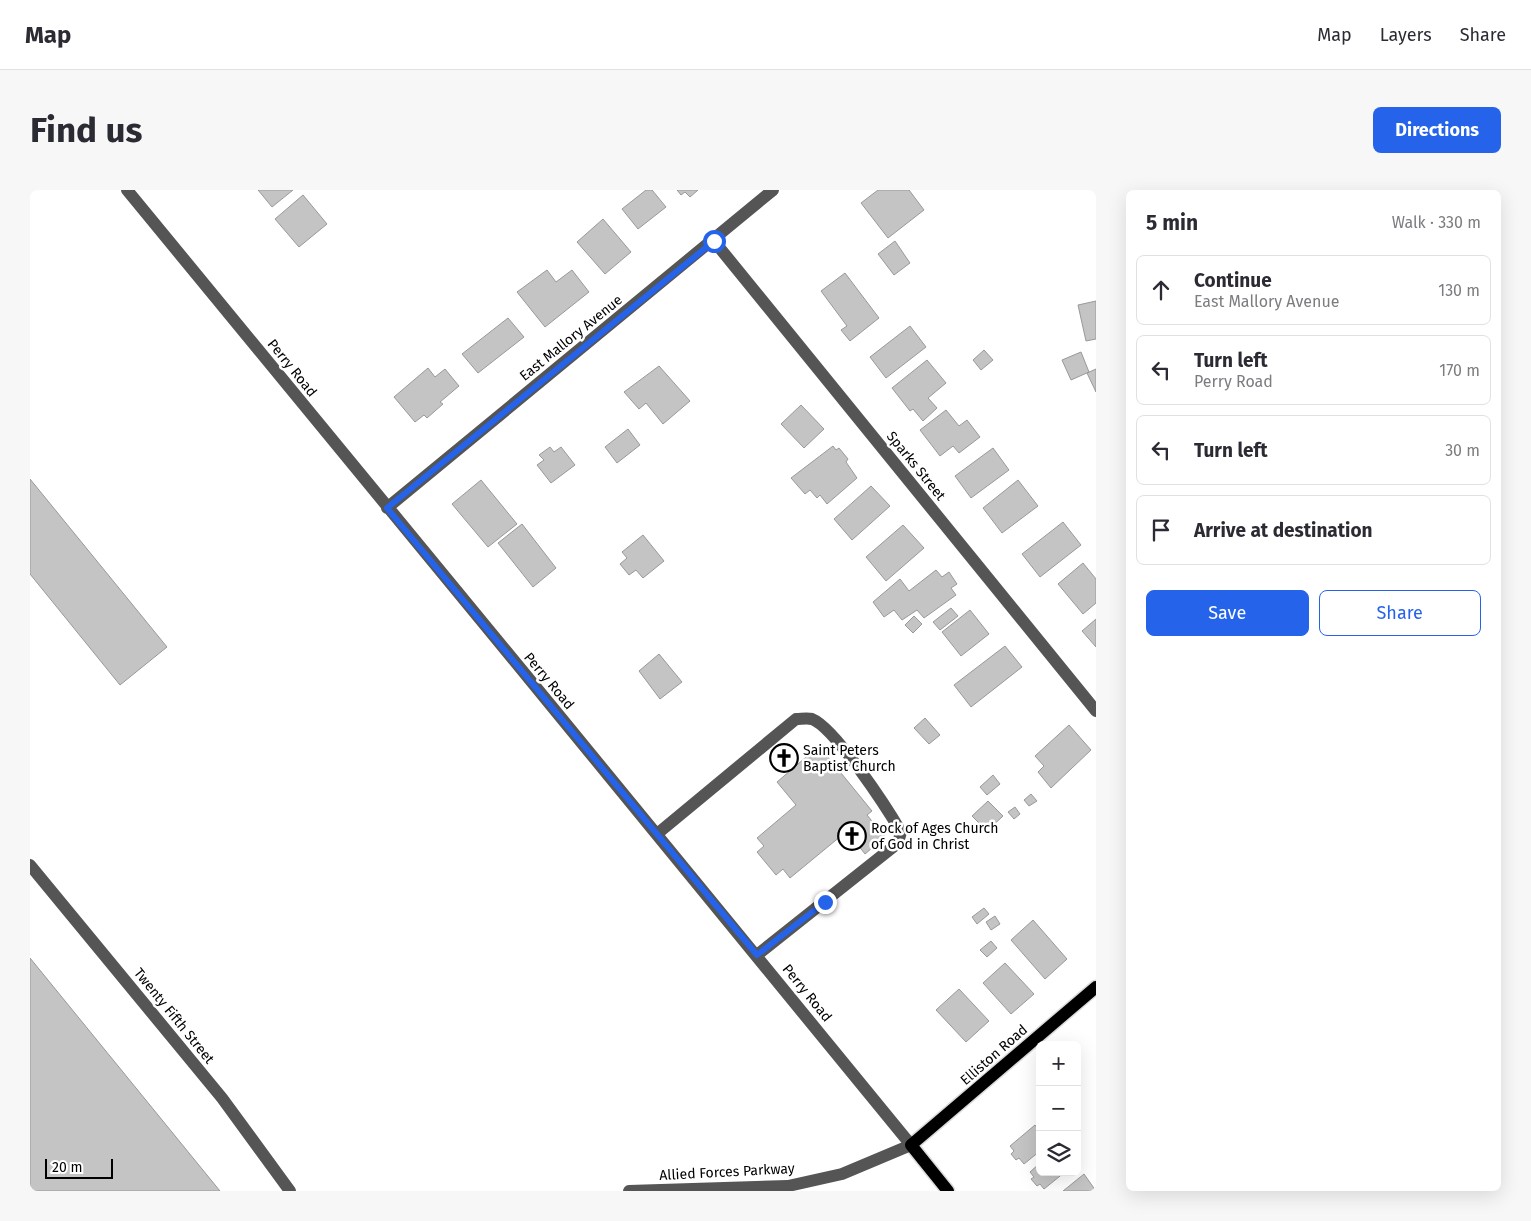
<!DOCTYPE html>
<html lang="en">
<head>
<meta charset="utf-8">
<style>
  body { margin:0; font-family:"Fira Sans",sans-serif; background:#f7f7f7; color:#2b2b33 }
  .controls { position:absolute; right:15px; bottom:15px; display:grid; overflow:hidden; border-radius:8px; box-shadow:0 5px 20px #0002 }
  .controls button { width:45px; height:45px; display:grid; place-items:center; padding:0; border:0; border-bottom:1px solid #e1e1e2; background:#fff; color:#2b2b33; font:25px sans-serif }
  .scale { position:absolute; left:15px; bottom:12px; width:68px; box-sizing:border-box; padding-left:5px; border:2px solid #000; border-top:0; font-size:14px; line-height:18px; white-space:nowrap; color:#000; -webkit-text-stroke:4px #fff; paint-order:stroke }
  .stop { position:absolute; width:15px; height:15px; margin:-11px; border:4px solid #2563eb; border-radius:50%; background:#fff }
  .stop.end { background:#2563eb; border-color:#fff; box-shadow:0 1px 5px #0008 }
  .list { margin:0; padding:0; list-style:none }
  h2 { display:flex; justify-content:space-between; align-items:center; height:65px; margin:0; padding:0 20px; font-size:21px }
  h2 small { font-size:16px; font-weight:400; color:#7c7c81 }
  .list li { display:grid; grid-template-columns:32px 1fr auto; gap:15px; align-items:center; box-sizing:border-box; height:70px; margin:0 10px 10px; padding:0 10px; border:1px solid #e1e1e2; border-radius:8px }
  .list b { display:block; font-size:19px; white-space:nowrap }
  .list p { margin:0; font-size:16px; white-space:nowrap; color:#7c7c81 }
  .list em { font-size:16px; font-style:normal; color:#7c7c81 }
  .actions { display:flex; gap:10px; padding:15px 20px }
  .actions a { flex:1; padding:11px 0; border:1px solid #2563eb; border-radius:8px; text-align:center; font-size:18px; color:#2563eb }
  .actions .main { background:#2563eb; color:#fff }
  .icon { flex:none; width:28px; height:28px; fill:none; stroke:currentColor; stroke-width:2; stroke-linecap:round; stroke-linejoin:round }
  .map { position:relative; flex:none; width:1066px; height:1001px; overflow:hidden; border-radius:8px }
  header { display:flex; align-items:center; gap:30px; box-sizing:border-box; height:70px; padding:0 25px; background:#fff; border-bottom:1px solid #e1e1e2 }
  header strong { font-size:24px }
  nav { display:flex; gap:28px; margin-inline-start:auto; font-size:18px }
  .intro { display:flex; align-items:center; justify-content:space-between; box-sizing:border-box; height:120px; padding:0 30px }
  h1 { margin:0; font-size:35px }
  .button { padding:12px 22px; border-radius:8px; background:#2563eb; color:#fff; font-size:18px; font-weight:700 }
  main { display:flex; gap:30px; padding:0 30px }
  aside { flex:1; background:#fff; border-radius:8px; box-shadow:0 5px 20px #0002 }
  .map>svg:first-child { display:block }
  .building { fill:#c4c4c4; stroke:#999 }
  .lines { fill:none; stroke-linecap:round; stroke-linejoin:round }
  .major-casing { stroke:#dbdbdb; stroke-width:15 }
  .minor { stroke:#555; stroke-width:12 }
  .major { stroke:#000; stroke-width:12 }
  .route { stroke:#2563eb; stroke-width:6 }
  .labels { text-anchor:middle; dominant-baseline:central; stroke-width:5; stroke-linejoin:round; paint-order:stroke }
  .street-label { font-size:14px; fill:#000; stroke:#fff }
  .poi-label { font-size:14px; fill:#000; stroke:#fff; text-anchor:start }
</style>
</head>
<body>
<header>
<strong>Map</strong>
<nav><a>Map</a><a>Layers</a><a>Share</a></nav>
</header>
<div class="intro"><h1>Find us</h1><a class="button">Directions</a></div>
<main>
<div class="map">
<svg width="1066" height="1001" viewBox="0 0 1066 1001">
  <rect width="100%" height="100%" fill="#fff"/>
  <path class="building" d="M228,0H263L242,17Z
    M616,0H622L636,17L608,39L592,19Z
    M647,0H668L660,7L655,2L651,5Z
    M848,0H879L894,20L858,48L831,13Z
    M273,5L297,34L269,57L245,29Z
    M573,29L601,62L575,84L547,52Z
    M865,51L880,73L864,85L848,64Z
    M517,80L526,92L542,80L559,102L515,137L487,102Z
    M815,83L849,128L820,151L811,140L817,136L791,101Z
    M1066,111V149L1056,151L1048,115Z
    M478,128L494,147L448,183L432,164Z
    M880,136L896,157L856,188L840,167Z
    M954,160L963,170L951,180L943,170Z
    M1051,162L1059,182L1041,190L1032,170Z
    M897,170L916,193L898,208L907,218L893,231L883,219L880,221L862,198Z
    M629,176L660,211L633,234L616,213L609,219L594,202Z
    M398,178L405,187L415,179L429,196L410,212L413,214L397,228L394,225L385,232L364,207Z
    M1066,179V202L1057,183Z
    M771,215L794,239L774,258L751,234Z
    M916,220L929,236L937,230L950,247L929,263L923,256L910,266L890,240Z
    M598,239L610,255L587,273L575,257Z
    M803,256L806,260L809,258L818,269L816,272L827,288L797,314L790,305L787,308L780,300L775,304L761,288Z
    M520,257L524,262L531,257L545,275L521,293L507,275L514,270L509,265Z
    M963,258L979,280L941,308L925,286Z
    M0,289L137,457L90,495L0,384Z
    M451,290L487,334L458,357L422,314Z
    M988,290L1008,316L972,343L953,318Z
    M841,296L860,316L822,350L804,329Z
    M1033,332L1051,355L1010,387L992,364Z
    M492,334L526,378L503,397L468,353Z
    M873,335L894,358L856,391L836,367Z
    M613,345L634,371L613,388L606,380L599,385L590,374L597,368L592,362Z
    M1053,373L1066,389V413L1053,424L1028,394Z
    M906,380L912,387L919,382L927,394L921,398L926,405L894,428L887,420L872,430L864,420L854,427L843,412L870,389L879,401Z
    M921,418L928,426L910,440L903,432Z
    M940,420L959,444L931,466L912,442Z
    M884,426L892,434L883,443L875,435Z
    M1066,429V457L1052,441Z
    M975,456L992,477L941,517L924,495Z
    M629,464L652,492L630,509L609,481Z
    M895,528L910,545L899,554L884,538Z
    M1039,535L1061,560L1021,598L1008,582L1014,576L1005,566Z
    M789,556L842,621L837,625L855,647L835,664L817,641L760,688L753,679L746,685L727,662L734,656L727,648L766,615L747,592Z
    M963,585L970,594L957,605L950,597Z
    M1001,604L1007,611L999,616L994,610Z
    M958,611L973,626L957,641L942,626Z
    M985,617L990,624L984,629L978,622Z
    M954,718L959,724L947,734L942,727Z
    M965,726L970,734L961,740L956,732Z
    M1003,730L1037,769L1015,789L981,750Z
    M961,751L967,758L957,767L950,760Z
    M0,768L190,1001H0Z
    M975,773L1004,804L981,824L953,793Z
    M929,799L959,831L936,852L906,820Z
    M1005,935L1010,941V961L994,974L989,968L986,970L981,964L984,961L980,956Z
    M1010,973V982H1035L1014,999L1010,994L1007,996L1001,989L1004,987L1000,982Z
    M1054,984L1066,1001H1033Z"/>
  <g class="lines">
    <defs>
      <path id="major" d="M918,1001L881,955L1066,797"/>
    </defs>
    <use href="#major" class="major-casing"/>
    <path class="minor" d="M97,0C357,319 622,635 881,955L812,984L758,996L599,1001
      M684,51L1066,521
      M357,318L743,0
      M627,644L766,529C771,529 777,528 782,529C805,538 857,618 871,642L868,653L727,765
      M0,675L192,908L260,1001"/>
    <use href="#major" class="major"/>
  </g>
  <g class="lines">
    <path class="route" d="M684,51L357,318L727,765L795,712"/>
  </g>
  <defs>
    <symbol id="church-ring" viewBox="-11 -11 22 22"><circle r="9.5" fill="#fff" stroke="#000" stroke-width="1.5"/><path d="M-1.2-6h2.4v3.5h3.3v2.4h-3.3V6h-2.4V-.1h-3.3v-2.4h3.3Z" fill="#000"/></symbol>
  </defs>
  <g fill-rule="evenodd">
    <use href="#church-ring" x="738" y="552" width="32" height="32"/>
    <use href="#church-ring" x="806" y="630" width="32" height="32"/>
  </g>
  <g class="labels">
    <g class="street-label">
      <text transform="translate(541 148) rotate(-39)">East Mallory Avenue</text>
      <text transform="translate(262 178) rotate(51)">Perry Road</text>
      <text transform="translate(886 276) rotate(51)">Sparks Street</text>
      <text transform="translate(519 491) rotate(50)">Perry Road</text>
      <text transform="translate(777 803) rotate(51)">Perry Road</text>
      <text transform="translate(144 826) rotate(51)">Twenty Fifth Street</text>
      <text transform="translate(964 865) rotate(-41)">Elliston Road</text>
      <text transform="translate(697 982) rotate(-3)">Allied Forces Parkway</text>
    </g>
    <g class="poi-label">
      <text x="773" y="560">Saint Peters<tspan x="773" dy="16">Baptist Church</tspan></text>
      <text x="841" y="638">Rock of Ages Church<tspan x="841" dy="16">of God in Christ</tspan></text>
    </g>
  </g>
</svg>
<div class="controls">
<button>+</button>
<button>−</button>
<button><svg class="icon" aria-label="layers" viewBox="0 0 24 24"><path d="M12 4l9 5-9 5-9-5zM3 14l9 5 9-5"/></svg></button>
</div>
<div class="scale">20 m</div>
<div class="stop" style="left:684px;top:51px"></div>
<div class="stop end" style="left:795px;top:712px"></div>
</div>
<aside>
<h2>5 min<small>Walk · 330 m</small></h2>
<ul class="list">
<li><svg class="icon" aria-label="ahead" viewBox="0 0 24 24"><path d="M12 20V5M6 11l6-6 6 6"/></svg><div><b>Continue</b><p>East Mallory Avenue</p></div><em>130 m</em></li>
<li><svg class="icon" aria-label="left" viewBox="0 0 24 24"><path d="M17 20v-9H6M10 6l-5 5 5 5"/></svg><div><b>Turn left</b><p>Perry Road</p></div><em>170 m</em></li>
<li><svg class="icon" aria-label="left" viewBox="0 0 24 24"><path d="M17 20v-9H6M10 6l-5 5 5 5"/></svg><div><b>Turn left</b></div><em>30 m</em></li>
<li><svg class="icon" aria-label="arrive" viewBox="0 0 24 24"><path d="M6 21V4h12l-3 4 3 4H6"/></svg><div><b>Arrive at destination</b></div></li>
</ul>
<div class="actions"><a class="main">Save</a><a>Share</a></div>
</aside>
</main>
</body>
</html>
